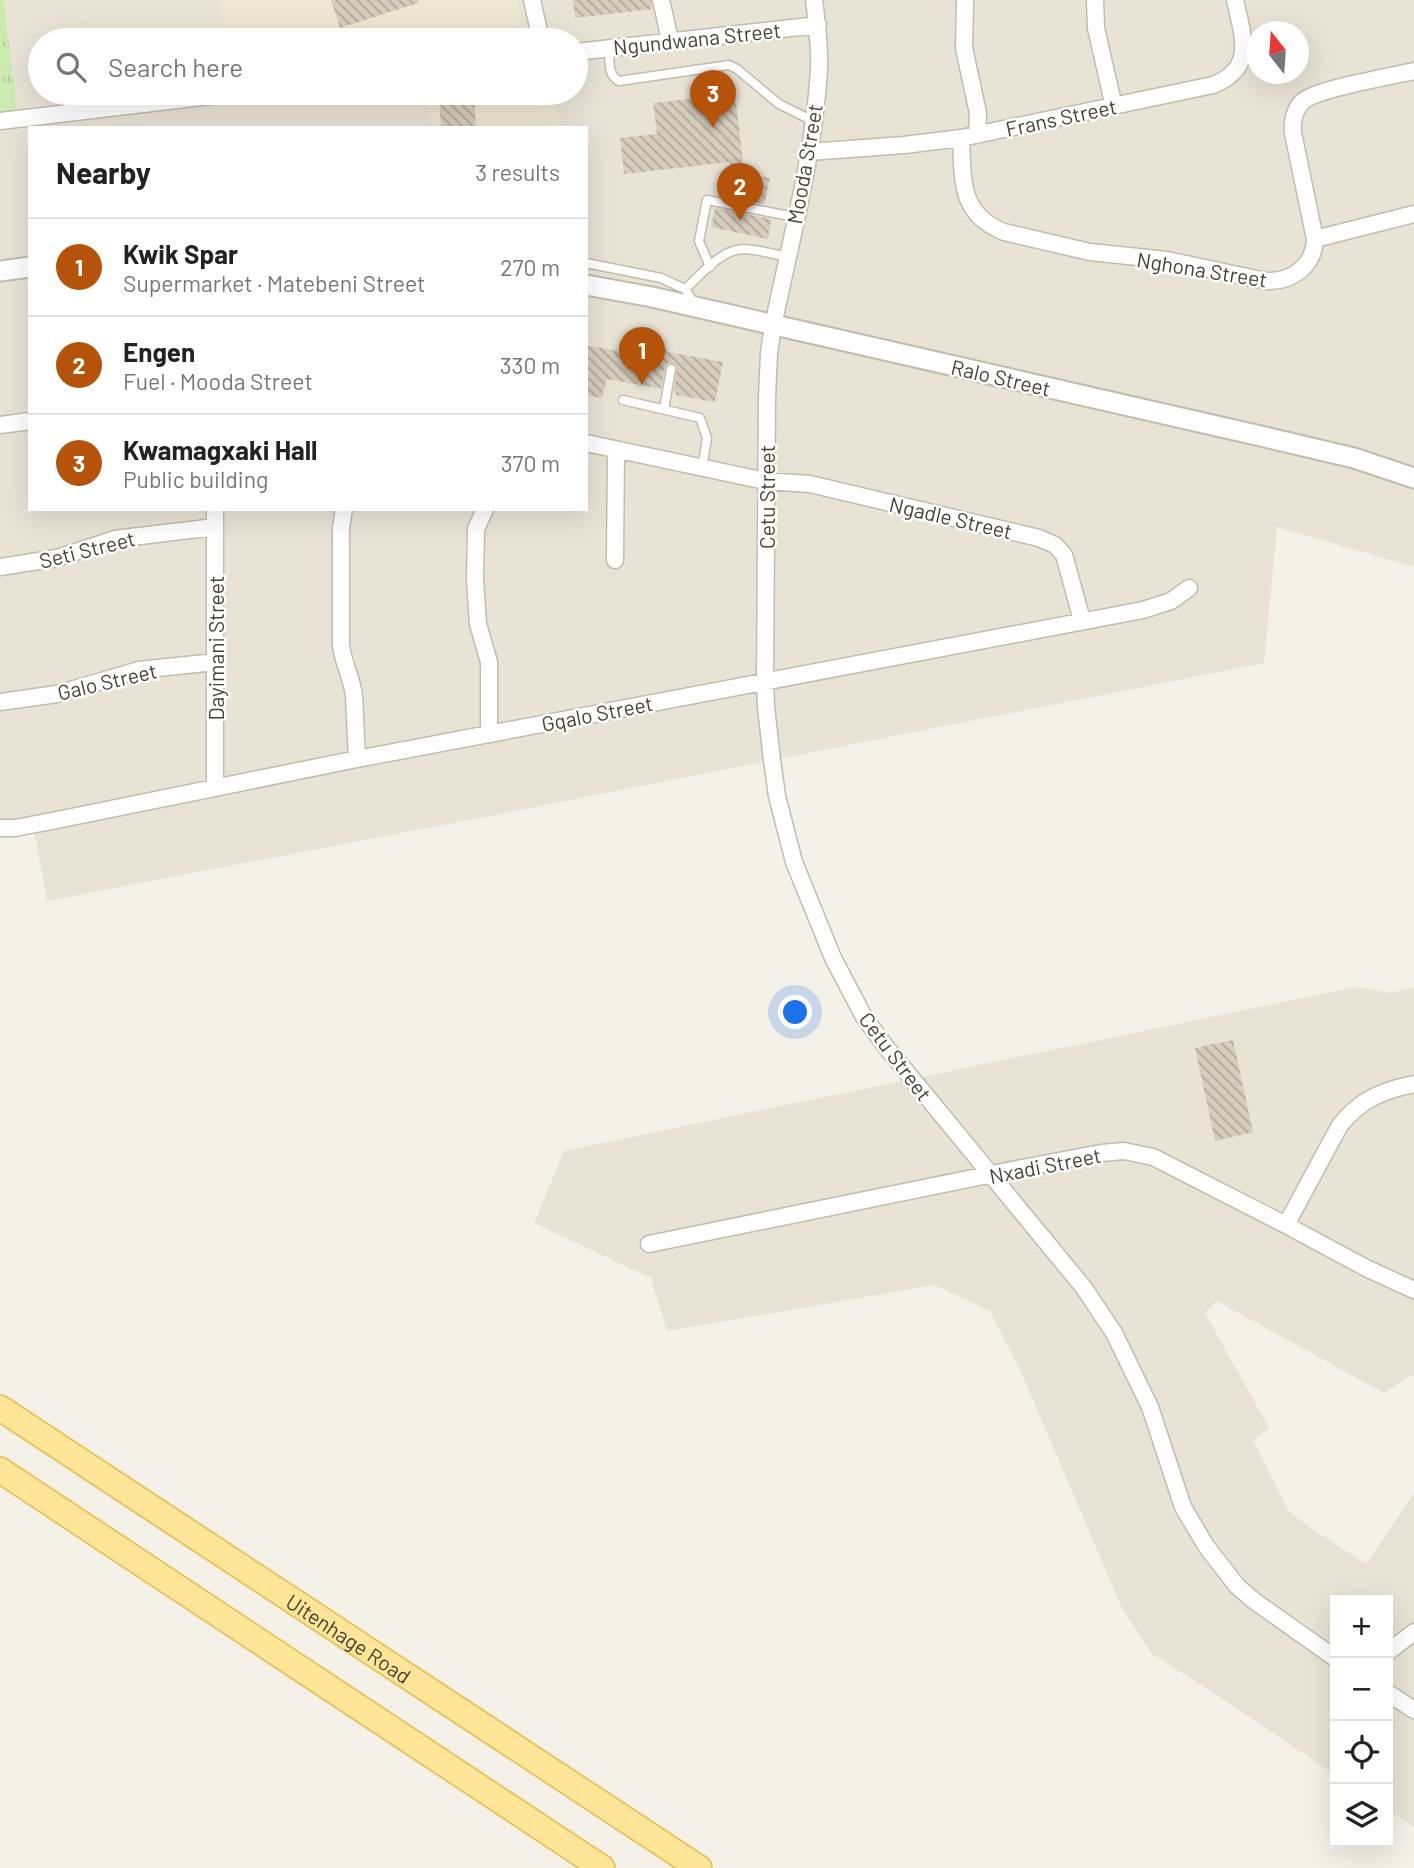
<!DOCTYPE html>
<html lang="en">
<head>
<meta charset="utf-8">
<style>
  body { margin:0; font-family:Barlow,sans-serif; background:#f6f6f6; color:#222 }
  .controls { position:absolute; right:21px; bottom:21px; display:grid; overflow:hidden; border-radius:0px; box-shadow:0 7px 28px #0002 }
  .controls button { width:63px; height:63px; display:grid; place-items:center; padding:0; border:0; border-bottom:2px solid #e0e0e0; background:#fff; color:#222; font:35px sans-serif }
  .compass { position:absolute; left:1246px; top:21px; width:63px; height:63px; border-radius:50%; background:#fff; box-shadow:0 7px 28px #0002; rotate:343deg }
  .you { position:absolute; left:796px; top:1013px; width:24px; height:24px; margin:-18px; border:5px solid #fff; border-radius:50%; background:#1a73e8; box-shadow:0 0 0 10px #1a73e833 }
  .badge { display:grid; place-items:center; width:46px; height:46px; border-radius:50%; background:#b45309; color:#fff; font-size:23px; font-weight:700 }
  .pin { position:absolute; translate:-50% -58px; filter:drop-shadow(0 2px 4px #0008) }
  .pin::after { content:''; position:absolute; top:37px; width:24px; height:21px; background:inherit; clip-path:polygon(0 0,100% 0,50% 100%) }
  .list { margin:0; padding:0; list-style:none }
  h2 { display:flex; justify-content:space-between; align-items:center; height:91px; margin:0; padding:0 28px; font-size:30px }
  h2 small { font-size:23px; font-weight:400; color:#767676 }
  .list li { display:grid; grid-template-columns:46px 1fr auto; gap:21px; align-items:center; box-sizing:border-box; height:98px; padding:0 28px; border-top:2px solid #e0e0e0 }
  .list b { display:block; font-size:26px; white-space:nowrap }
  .list p { margin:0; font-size:23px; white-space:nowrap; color:#767676 }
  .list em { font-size:23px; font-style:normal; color:#767676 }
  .icon { flex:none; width:38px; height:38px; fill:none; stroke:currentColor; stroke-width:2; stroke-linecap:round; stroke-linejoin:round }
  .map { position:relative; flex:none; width:1414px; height:1868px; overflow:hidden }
  .search { position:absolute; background:#fff; box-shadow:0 7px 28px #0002; left:28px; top:28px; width:560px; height:77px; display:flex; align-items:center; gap:18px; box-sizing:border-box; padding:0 24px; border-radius:38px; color:#767676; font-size:26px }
  .panel { position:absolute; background:#fff; box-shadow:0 7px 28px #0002; left:28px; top:126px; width:560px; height:385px; border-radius:0px }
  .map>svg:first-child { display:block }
  .residential { fill:#e9e3d6; fill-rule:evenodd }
  .education { fill:#eee7d2 }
  .grass { fill:url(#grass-tufts) }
  .building { fill:url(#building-back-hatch) }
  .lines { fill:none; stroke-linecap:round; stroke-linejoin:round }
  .service-casing { stroke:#c3bcad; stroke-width:11 }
  .minor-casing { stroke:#c3bcad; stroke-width:19 }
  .tertiary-casing { stroke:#c3bcad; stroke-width:23 }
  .primary-casing { stroke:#e7c563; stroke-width:28 }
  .service { stroke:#fff; stroke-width:8 }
  .minor { stroke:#fff; stroke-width:16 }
  .tertiary { stroke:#fff; stroke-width:19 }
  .primary { stroke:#ffe597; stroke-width:24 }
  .labels { text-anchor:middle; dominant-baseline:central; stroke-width:5; stroke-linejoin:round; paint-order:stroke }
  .street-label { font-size:21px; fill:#484236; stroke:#fff }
</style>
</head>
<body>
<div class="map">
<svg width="1414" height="1868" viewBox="0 0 1414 1868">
  <defs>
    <pattern id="grass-tufts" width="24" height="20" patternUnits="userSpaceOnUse" patternTransform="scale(1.75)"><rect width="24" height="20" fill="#cdeab0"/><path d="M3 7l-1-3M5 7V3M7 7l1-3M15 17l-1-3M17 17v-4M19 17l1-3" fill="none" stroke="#b2ca98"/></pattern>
    <pattern id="building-back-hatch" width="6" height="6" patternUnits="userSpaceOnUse" patternTransform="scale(1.75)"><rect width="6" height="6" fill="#d6cdbd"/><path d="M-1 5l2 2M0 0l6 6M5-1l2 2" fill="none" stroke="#b0a89a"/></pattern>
  </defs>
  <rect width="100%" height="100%" fill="#f4f1e8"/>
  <path class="residential" d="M0,0H1414V567L1277,527L1264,663L474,819L47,901L33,825L0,828ZM1256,32H1298V74H1256ZM40,40H576V93H40ZM30,128H586V509H30Z
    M1356,987L1390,993L1414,987V1376L1408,1377L1384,1393L1217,1301L1205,1313L1269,1428L1253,1440L1288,1510L1305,1524L1366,1564L1414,1493V1827L1388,1810V1600H1335V1775L1215,1694L1152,1654L1121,1606L1021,1372L990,1311L935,1285L667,1331L651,1278L534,1223L564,1151Z"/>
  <path class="education" d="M220,0H517L523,26L495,29V40H225Z
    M427,93H549L562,128H431Z"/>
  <path class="grass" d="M0,0H3L18,118L0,121Z"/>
  <path class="building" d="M331,0H418V3L340,28Z
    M573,0H651L652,9L575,18Z
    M474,93L476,128H441L439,96Z
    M735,94L744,172L770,178L764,204L723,196L730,162L624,174L620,138L657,134L653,103Z
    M715,208L771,219L768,239L711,227Z
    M628,341L667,349V352L723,362L715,402L675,395L676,391H674L677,367L671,363H668L665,367L661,389L607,379L602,398L586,395V345L626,353Z
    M1233,1040L1253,1132L1215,1141L1195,1048Z"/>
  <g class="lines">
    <defs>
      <path id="service" d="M609,48C610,60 607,75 619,81L729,65L737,69L779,104L813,121
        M586,263L661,278L685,289L694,303
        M710,267L699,241L707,200L795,217
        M685,289C701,275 720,250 743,249C757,249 773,254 787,257
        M623,400L700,418L707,438L702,468
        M664,409L671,369"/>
      <path id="minor" d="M532,0L541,40
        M661,0L670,40
        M814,0C817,23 820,47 819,70C814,155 790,243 773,326L769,353L767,398L765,681L766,707L772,760L777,796L794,862L833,958L864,1017L886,1047L1084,1288L1114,1333L1150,1407L1183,1507L1206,1546L1237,1586L1253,1600L1335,1658
        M965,0L964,48L978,113L977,135
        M1095,0L1096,28L1114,107
        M576,52L818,25
        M0,121L235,93
        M961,138C963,180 959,214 1004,232L1090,252L1167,260L1266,281C1292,282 1314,266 1315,239L1293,133C1292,123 1294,110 1302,102C1314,89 1393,76 1414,71
        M809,152L904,145L961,138L1213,85C1256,68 1243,37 1235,0
        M1315,239L1414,214
        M0,425L30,421
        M586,443L765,481L810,484L1039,538L1055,545L1064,555L1082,620
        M215,509V788
        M344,509L341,528V645C343,663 352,678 354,696L357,759
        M485,509L476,529L475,580L478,624L489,662V734
        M615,560L616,450
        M0,567L57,558L115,539L215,527
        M0,702L57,694L139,670L215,662
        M0,828H15L52,821L357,759L1143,610L1171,601L1189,588
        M1286,1225L1340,1125C1360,1100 1383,1090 1414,1084
        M649,1244L1022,1168L1101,1153L1124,1151L1153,1157L1286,1225L1368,1269L1414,1290
        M1388,1652L1414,1632
        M1388,1693L1414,1710"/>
      <path id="tertiary" d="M0,271L30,267
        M586,285L652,297L1265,437L1354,458L1414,478"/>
      <g id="primary">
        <path id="s1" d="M0,1408L699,1868"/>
        <path d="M0,1470L602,1868"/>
      </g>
    </defs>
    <use href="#service" class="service-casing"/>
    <use href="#minor" class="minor-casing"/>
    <use href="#tertiary" class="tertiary-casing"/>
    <use href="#primary" class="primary-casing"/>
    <use href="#service" class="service"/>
    <use href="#minor" class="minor"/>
    <use href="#tertiary" class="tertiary"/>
    <use href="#primary" class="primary"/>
  </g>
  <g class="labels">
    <g class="street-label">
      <text transform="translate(697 38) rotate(-6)">Ngundwana Street</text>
      <text transform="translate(1061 117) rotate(-12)">Frans Street</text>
      <text transform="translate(804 164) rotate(-80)">Mooda Street</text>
      <text transform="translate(1202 269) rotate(9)">Nghona Street</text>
      <text transform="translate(1001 377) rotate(13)">Ralo Street</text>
      <text transform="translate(766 497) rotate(-90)">Cetu Street</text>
      <text transform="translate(951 517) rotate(13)">Ngadle Street</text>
      <text transform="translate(87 549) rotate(-14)">Seti Street</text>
      <text transform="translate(215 648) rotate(-90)">Dayimani Street</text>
      <text transform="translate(107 681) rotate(-13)">Galo Street</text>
      <text transform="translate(597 713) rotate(-11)">Gqalo Street</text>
      <text transform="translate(896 1056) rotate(53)">Cetu Street</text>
      <text transform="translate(1045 1165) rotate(-11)">Nxadi Street</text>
      <text stroke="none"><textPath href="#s1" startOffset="418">Uitenhage Road</textPath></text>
    </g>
  </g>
</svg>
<div class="controls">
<button>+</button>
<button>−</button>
<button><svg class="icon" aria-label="locate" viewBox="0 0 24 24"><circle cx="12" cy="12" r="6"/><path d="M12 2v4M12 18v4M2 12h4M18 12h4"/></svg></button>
<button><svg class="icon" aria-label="layers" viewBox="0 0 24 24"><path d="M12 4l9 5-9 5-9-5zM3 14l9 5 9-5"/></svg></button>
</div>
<svg class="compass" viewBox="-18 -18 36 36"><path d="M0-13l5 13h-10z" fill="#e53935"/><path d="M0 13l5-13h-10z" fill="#767676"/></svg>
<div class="you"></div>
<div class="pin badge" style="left:642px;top:385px">1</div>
<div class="pin badge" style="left:740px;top:221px">2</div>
<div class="pin badge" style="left:713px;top:128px">3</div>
<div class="search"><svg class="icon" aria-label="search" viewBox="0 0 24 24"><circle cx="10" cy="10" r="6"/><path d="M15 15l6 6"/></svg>Search here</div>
<section class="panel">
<h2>Nearby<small>3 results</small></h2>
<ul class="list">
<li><span class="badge">1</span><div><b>Kwik Spar</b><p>Supermarket · Matebeni Street</p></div><em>270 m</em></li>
<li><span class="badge">2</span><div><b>Engen</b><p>Fuel · Mooda Street</p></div><em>330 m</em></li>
<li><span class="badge">3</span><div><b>Kwamagxaki Hall</b><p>Public building</p></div><em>370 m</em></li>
</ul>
</section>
</div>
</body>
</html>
